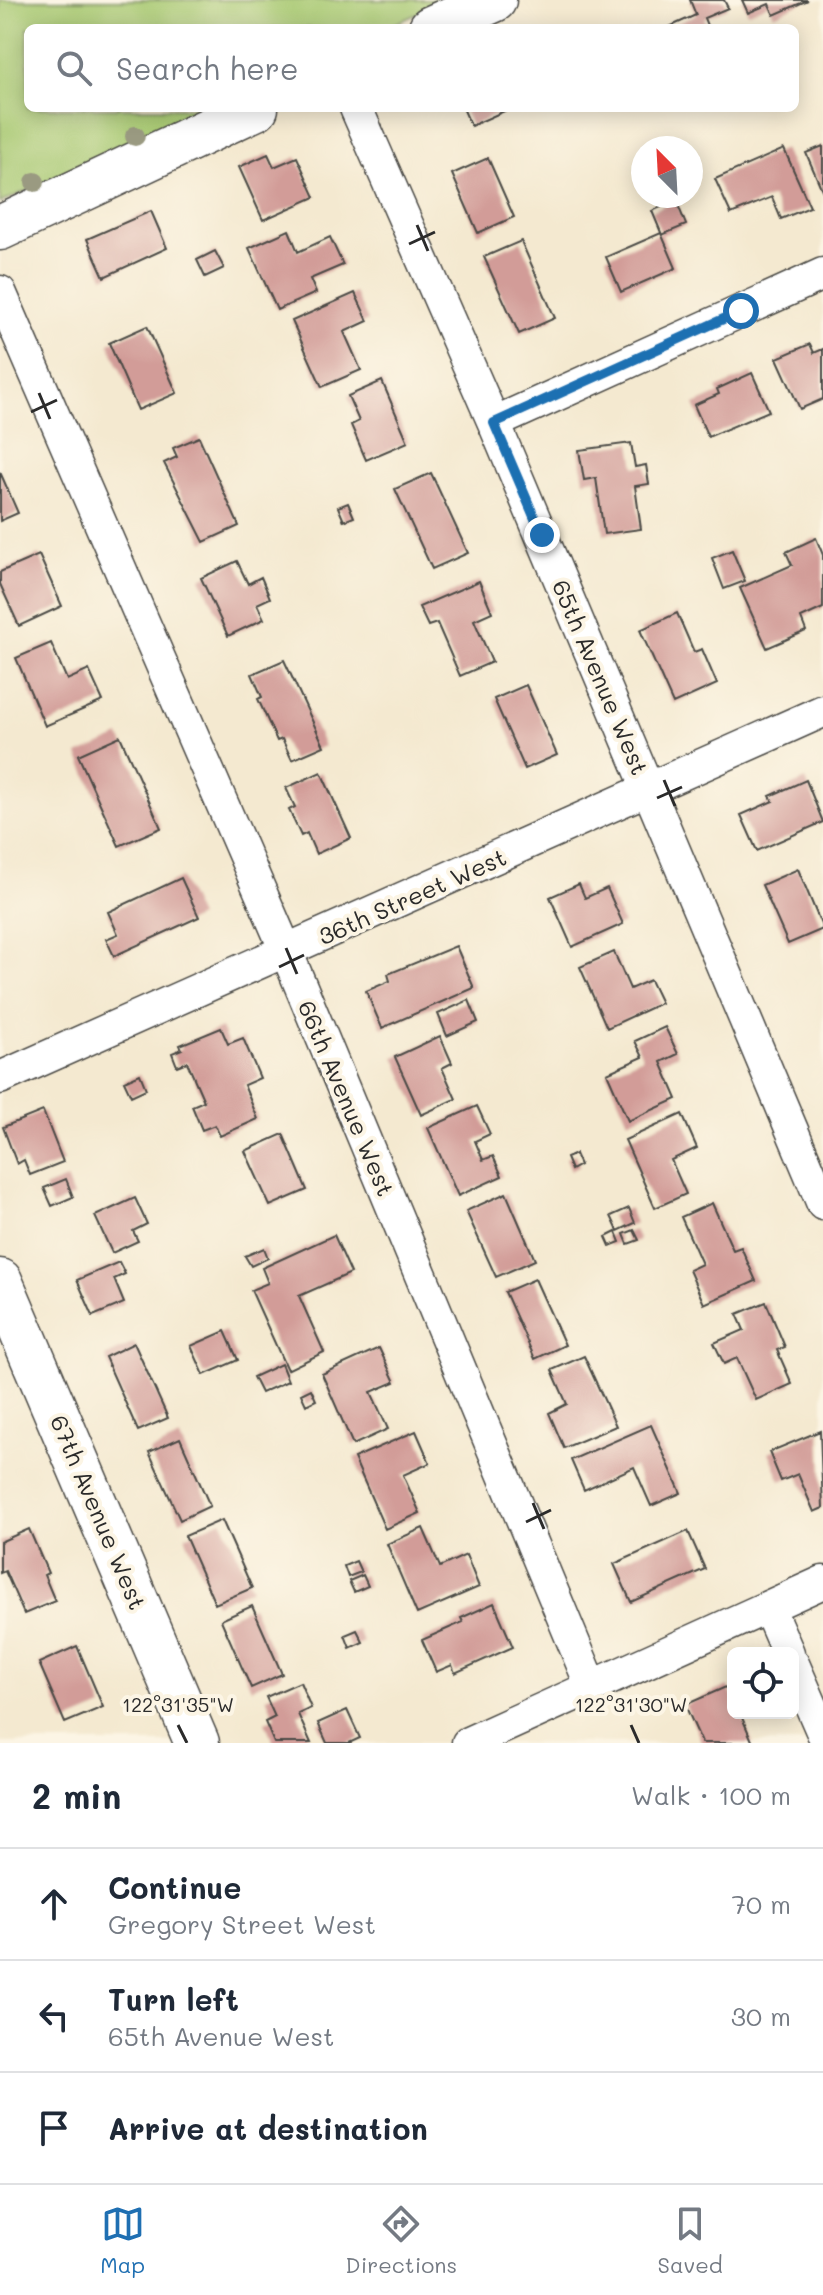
<!DOCTYPE html>
<html lang="en">
<head>
<meta charset="utf-8">
<style>
  body { margin:0; font-family:Mali,sans-serif; background:#f6f6f7; color:#1f2937 }
  .controls { position:absolute; right:24px; bottom:24px; display:grid; overflow:hidden; border-radius:12px; box-shadow:0 4px 20px #0003 }
  .controls button { width:72px; height:72px; display:grid; place-items:center; padding:0; border:0; border-bottom:2px solid #e0e1e3; background:#fff; color:#1f2937; font:40px sans-serif }
  .compass { position:absolute; left:631px; top:136px; width:72px; height:72px; border-radius:50%; background:#fff; box-shadow:0 4px 20px #0003; rotate:336deg }
  .stop { position:absolute; width:24px; height:24px; margin:-18px; border:6px solid #1f6fb2; border-radius:50%; background:#fff }
  .stop.end { background:#1f6fb2; border-color:#fff; box-shadow:0 2px 8px #0008 }
  .list { margin:0; padding:0; list-style:none }
  h2 { display:flex; justify-content:space-between; align-items:center; height:104px; margin:0; padding:0 32px; font-size:34px }
  h2 small { font-size:26px; font-weight:400; color:#747a83 }
  .list li { display:grid; grid-template-columns:52px 1fr auto; gap:24px; align-items:center; box-sizing:border-box; height:112px; padding:0 32px; border-top:2px solid #e0e1e3 }
  .list b { display:block; font-size:30px; white-space:nowrap }
  .list p { margin:0; font-size:26px; white-space:nowrap; color:#747a83 }
  .list em { font-size:26px; font-style:normal; color:#747a83 }
  .icon { flex:none; width:44px; height:44px; fill:none; stroke:currentColor; stroke-width:2; stroke-linecap:round; stroke-linejoin:round }
  .map { position:relative; flex:none; width:823px; height:1743px; overflow:hidden }
  .search { position:absolute; background:#fff; box-shadow:0 4px 20px #0003; left:24px; right:24px; top:24px; height:88px; display:flex; align-items:center; gap:20px; box-sizing:border-box; padding:0 28px; border-radius:12px; color:#747a83; font-size:30px }
  .sheet { height:440px; background:#fff }
  nav { display:flex; justify-content:space-around; align-items:center; box-sizing:border-box; height:112px; border-top:2px solid #e0e1e3; background:#fff; font-size:22px; color:#747a83 }
  nav a { display:grid; justify-items:center; gap:4px }
  nav .on { color:#1f6fb2 }
  .map>svg:first-child { display:block }
  .green { fill:#a6c870; stroke:#687a4e; stroke-width:2 }
  .building { fill:#d29c98 }
  .lines { fill:none; stroke-linecap:round; stroke-linejoin:round }
  .street-casing { stroke:#494844; stroke-width:35 }
  .secondary-casing { stroke:#494844; stroke-width:47 }
  .street { stroke:#fff; stroke-width:32 }
  .secondary { stroke:#fff; stroke-width:44 }
  .tree { fill:#9a9a81 }
  .route { stroke:#1f6fb2; stroke-width:10 }
  .ticks { fill:none; stroke:#2b2b2b; stroke-width:3 }
  .labels { text-anchor:middle; dominant-baseline:central; stroke-width:8; stroke-linejoin:round; paint-order:stroke }
  .street-label { font-size:24px; fill:#2b2b2b; stroke:#fcf5e5 }
  .ticks-label { font-size:20px; text-anchor:middle; fill:#2b2b2b; stroke:#fcf5e5; stroke-width:8; stroke-linejoin:round; paint-order:stroke }
</style>
</head>
<body>
<div class="map">
<svg width="823" height="1743" viewBox="0 0 823 1743">
  <rect width="100%" height="100%" fill="#fcf5e5"/>
  <filter id="ink" filterUnits="userSpaceOnUse"><feTurbulence type="fractalNoise" baseFrequency=".0125" numOctaves="2"/><feDisplacementMap in="SourceGraphic" scale="16" xChannelSelector="R" yChannelSelector="G"/><feConvolveMatrix kernelMatrix="1 2 1 2 8 2 1 2 1" color-interpolation-filters="sRGB"/></filter>
  <filter id="wash" filterUnits="userSpaceOnUse"><feTurbulence type="fractalNoise" baseFrequency=".006" numOctaves="4" result="noise"/><feDisplacementMap in="SourceGraphic" scale="32" xChannelSelector="R" yChannelSelector="G"/><feGaussianBlur stdDeviation="1.8" result="paint"/><feColorMatrix in="noise" values="0 0 0 0 0 0 0 0 0 0 0 0 0 0 0 0 0 1.4 0 .05"/><feComposite in="paint" operator="in"/></filter>
  <g filter="url(#wash)">
    <rect width="100%" height="100%" fill="#f4e9d0"/>
    <path class="green" d="M0,0H447L386,28H28V108H210L0,203Z"/>
    <g id="blocks">
      <path class="building" d="M690,0H724L728,8L704,18L708,28H667L696,15Z
        M742,0H808L774,15L769,4L748,13Z
        M463,108H511L471,126Z
        M823,146V192L806,153Z
        M784,149L810,207L781,219L772,197L731,214L715,179Z
        M268,154L274,167L297,157L315,197L263,220L239,167Z
        M488,158L514,217L478,233L452,174Z
        M676,200L686,225L662,235L652,211Z
        M151,211L167,248L104,277L87,239Z
        M289,230L298,252L330,237L343,265L310,279L316,293L277,310L249,248Z
        M661,233L676,268L621,292L606,257Z
        M521,241L555,318L519,334L484,257Z
        M215,251L224,268L205,277L197,260Z
        M355,293L368,321L344,332L361,370L322,387L292,321Z
        M147,326L177,393L138,410L109,343Z
        M810,344L814,353L823,349V399L800,409L777,358Z
        M752,373L769,411L708,437L694,405L719,394L717,389Z
        M382,381L408,442L366,460L351,425L359,421L348,396Z
        M199,437L239,526L204,542L164,463L177,457L173,448Z
        M631,443L635,467L646,465L649,484L635,486L641,529L604,534L596,478L584,480L579,450Z
        M0,472L18,513L0,521Z
        M431,473L468,553L432,569L395,489Z
        M348,503L354,517L344,521L338,507Z
        M816,538L823,555V608L801,618L806,631L767,648L740,588L792,565L786,552Z
        M732,550L745,581L724,589L712,558Z
        M39,555L62,606L19,626L0,584V572Z
        M237,561L248,584L261,577L270,598L257,604L264,619L228,636L201,578Z
        M479,581L492,612L474,620L492,662L460,676L437,623L428,626L419,607Z
        M677,613L694,652L702,649L717,684L673,704L640,630Z
        M51,643L67,680L89,670L103,701L45,726L16,658Z
        M284,660L324,746L292,760L282,739L277,741L258,699L262,697L252,674Z
        M526,685L557,755L525,769L494,699Z
        M120,736L161,828L119,846L78,755Z
        M321,772L351,838L316,854L307,833L301,836L289,810L295,807L286,788Z
        M806,780L823,822L757,851L741,815L773,801L770,796Z
        M798,869L823,929L788,944L762,885Z
        M181,878L199,917L114,956L106,939L118,934L108,912Z
        M579,884L585,898L607,888L623,924L572,947L550,897Z
        M456,946L474,988L382,1028L366,991L390,981L388,974Z
        M614,952L630,989L650,980L661,1003L607,1028L580,967Z
        M469,1000L478,1022L447,1036L438,1014Z
        M665,1027L678,1054L661,1062L677,1099L628,1121L607,1073L643,1057L635,1041Z
        M221,1028L228,1044L243,1038L260,1078L244,1085L258,1119L220,1136L215,1125L202,1130L192,1106L204,1101L187,1062L177,1066L172,1053L182,1049L180,1045Z
        M440,1036L452,1063L442,1068L456,1099L421,1115L395,1057Z
        M140,1074L146,1089L131,1096L124,1081Z
        M477,1106L490,1134L475,1141L483,1160L493,1156L502,1176L458,1196L428,1128Z
        M43,1111L63,1162L30,1175L24,1160L17,1164L3,1127Z
        M682,1114L697,1148L671,1160L686,1194L655,1208L625,1140Z
        M283,1134L307,1190L270,1206L245,1151Z
        M575,1154L580,1165L571,1170L566,1158Z
        M66,1179L73,1197L52,1206L44,1188Z
        M506,1193L535,1260L496,1277L466,1211Z
        M135,1198L147,1224L133,1231L138,1241L112,1253L95,1216Z
        M712,1203L733,1250L741,1247L756,1281L704,1304L689,1270L702,1264L681,1217Z
        M629,1208L635,1223L618,1231L611,1216Z
        M634,1230L639,1240L628,1244L624,1234Z
        M616,1232L620,1242L610,1246L606,1237Z
        M334,1235L351,1273L299,1296L324,1352L287,1370L251,1290L268,1283L262,1268Z
        M264,1248L268,1258L251,1266L245,1256Z
        M119,1262L125,1274L114,1279L124,1303L93,1316L77,1280Z
        M535,1279L565,1345L535,1359L505,1292Z
        M766,1302L785,1347L777,1350L792,1384L756,1400L737,1358L724,1364L714,1343L744,1330L737,1314Z
        M225,1331L238,1360L204,1375L191,1346Z
        M134,1343L168,1418L138,1431L105,1357Z
        M379,1348L395,1382L371,1392L388,1429L353,1445L322,1374Z
        M584,1356L616,1426L564,1448L549,1413L567,1404L552,1370Z
        M281,1364L288,1381L261,1393L253,1377Z
        M311,1389L316,1400L306,1405L301,1394Z
        M651,1425L681,1493L651,1506L634,1467L584,1490L571,1460Z
        M416,1431L430,1463L403,1475L420,1513L385,1529L354,1458Z
        M820,1431L823,1508L814,1512L798,1474L781,1481L769,1452Z
        M180,1438L210,1506L180,1520L149,1452Z
        M222,1520L252,1588L215,1604L185,1536Z
        M423,1528L440,1567L466,1555L479,1587L417,1614L387,1544Z
        M29,1529L48,1573L44,1575L55,1601L24,1614L5,1571L0,1573V1542Z
        M688,1531L705,1569L631,1602L614,1564Z
        M356,1561L361,1572L348,1577L344,1566Z
        M363,1575L368,1586L354,1592L349,1581Z
        M494,1603L513,1647L455,1673L452,1665L436,1672L422,1640L463,1622L461,1618Z
        M252,1606L282,1674L251,1688L221,1620Z
        M357,1630L363,1642L350,1648L345,1635Z
        M77,1646L103,1707L65,1723L39,1663Z
        M300,1682L311,1708L298,1714L311,1743H274L265,1722L275,1717L266,1697Z
        M728,1686L733,1697V1713H740L753,1743H702L685,1705Z
        M347,1710L360,1738L349,1743H327L318,1723Z"/>
    </g>
  </g>
  <g filter="url(#ink)">
    <use href="#blocks" fill-opacity="0" stroke="#494844" stroke-width="2"/>
    <g class="lines">
      <defs>
        <path id="street" d="M356,108L494,423L823,1204
          M0,292L287,953L592,1687
          M494,423L823,274
          M0,1078L823,711
          M768,1607L788,1653
          M793,1664L823,1733
          M468,1743L823,1582"/>
        <path id="secondary" d="M431,28L494,0
          M0,228L256,108
          M0,1281L197,1743"/>
      </defs>
      <use href="#street" class="street-casing"/>
      <use href="#secondary" class="secondary-casing"/>
      <use href="#street" class="street"/>
      <use href="#secondary" class="secondary"/>
    </g>
    <g class="tree">
      <circle cx="135" cy="136" r="10"/>
      <circle cx="35" cy="182" r="10"/>
    </g>
  </g>
  <g class="lines" filter="url(#ink)">
    <path class="route" d="M542,535L494,423L741,311"/>
  </g>
  <path class="ticks" d="M417,225L428,251M409,244L435,232M39,393L50,419M31,412L57,400M664,780L675,806M657,798L682,787M286,948L297,974M279,967L304,955M533,1503L544,1529M526,1522L551,1510M178,1725L187,1743M631,1725L639,1743"/>
  <g class="labels">
    <g class="street-label">
      <text transform="translate(601 677) rotate(67)">65th Avenue West</text>
      <text transform="translate(412 896) rotate(-24)">36th Street West</text>
      <text transform="translate(347 1098) rotate(67)">66th Avenue West</text>
      <text transform="translate(99 1512) rotate(67)">67th Avenue West</text>
    </g>
  </g>
  <g class="ticks-label">
    <text x="178" y="1712">122°31'35"W</text>
    <text x="631" y="1712">122°31'30"W</text>
  </g>
</svg>
<div class="controls">
<button><svg class="icon" aria-label="locate" viewBox="0 0 24 24"><circle cx="12" cy="12" r="6"/><path d="M12 2v4M12 18v4M2 12h4M18 12h4"/></svg></button>
</div>
<svg class="compass" viewBox="-18 -18 36 36"><path d="M0-13l5 13h-10z" fill="#e53935"/><path d="M0 13l5-13h-10z" fill="#747a83"/></svg>
<div class="stop" style="left:741px;top:311px"></div>
<div class="stop end" style="left:542px;top:535px"></div>
<div class="search"><svg class="icon" aria-label="search" viewBox="0 0 24 24"><circle cx="10" cy="10" r="6"/><path d="M15 15l6 6"/></svg>Search here</div>
</div>
<section class="sheet">
<h2>2 min<small>Walk · 100 m</small></h2>
<ul class="list">
<li><svg class="icon" aria-label="ahead" viewBox="0 0 24 24"><path d="M12 20V5M6 11l6-6 6 6"/></svg><div><b>Continue</b><p>Gregory Street West</p></div><em>70 m</em></li>
<li><svg class="icon" aria-label="left" viewBox="0 0 24 24"><path d="M17 20v-9H6M10 6l-5 5 5 5"/></svg><div><b>Turn left</b><p>65th Avenue West</p></div><em>30 m</em></li>
<li><svg class="icon" aria-label="arrive" viewBox="0 0 24 24"><path d="M6 21V4h12l-3 4 3 4H6"/></svg><div><b>Arrive at destination</b></div></li>
</ul>
</section>
<nav>
<a class="on"><svg class="icon" aria-label="map" viewBox="0 0 24 24"><path d="M3 6l6-2 6 2 6-2v14l-6 2-6-2-6 2zM9 4v14M15 6v14"/></svg>Map</a>
<a><svg class="icon" aria-label="directions" viewBox="0 0 24 24"><path d="M12 3l9 9-9 9-9-9zM9 14v-3h6M13 9l2 2-2 2"/></svg>Directions</a>
<a><svg class="icon" aria-label="saved" viewBox="0 0 24 24"><path d="M7 4h10v16l-5-4-5 4z"/></svg>Saved</a>
</nav>
</body>
</html>
